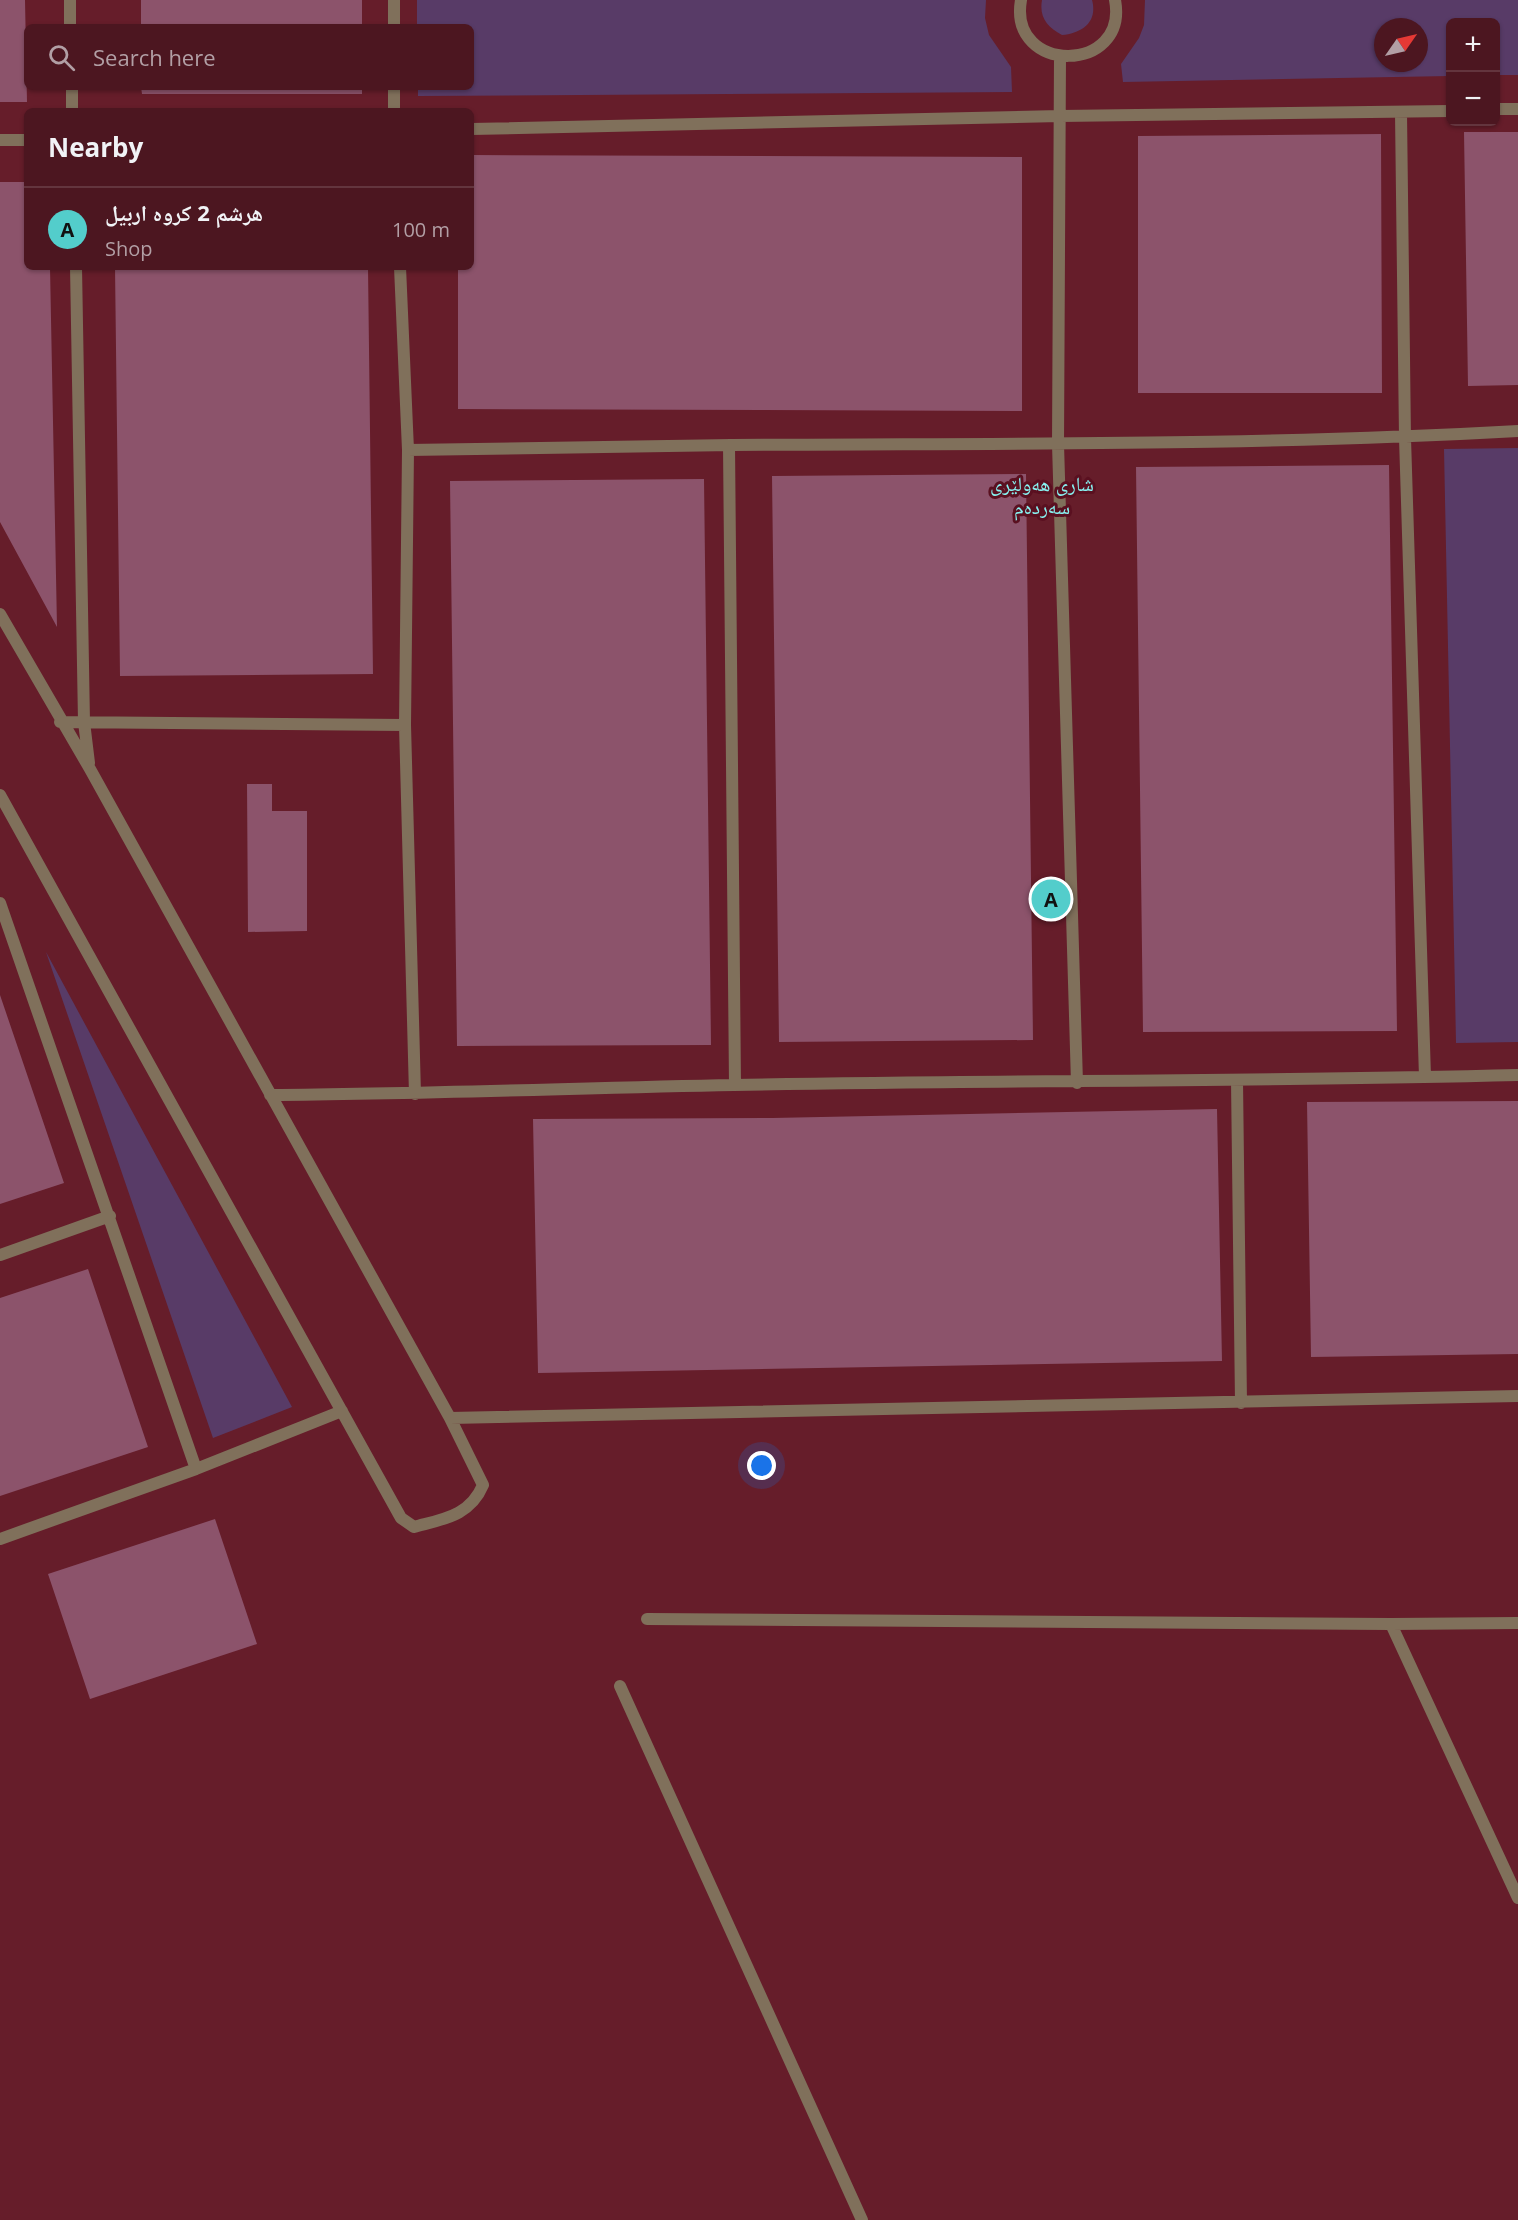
<!DOCTYPE html>
<html lang="en">
<head>
<meta charset="utf-8">
<style>
  body { margin:0; font-family:"Open Sans","Noto Naskh Arabic",sans-serif; background:#531f29; color:#f1f3f6 }
  .controls { position:absolute; right:18px; top:18px; display:grid; overflow:hidden; border-radius:9px; box-shadow:0 2px 4px #0004 }
  .controls button { width:54px; height:54px; display:grid; place-items:center; padding:0; border:0; border-bottom:2px solid #63353e; background:#4c1620; color:#f1f3f6; font:30px sans-serif }
  .compass { position:absolute; left:1374px; top:18px; width:54px; height:54px; border-radius:50%; background:#4c1620; box-shadow:0 2px 4px #0004; rotate:56deg }
  .you { position:absolute; left:762px; top:1466px; width:21px; height:21px; margin:-15px; border:4px solid #fff; border-radius:50%; background:#1a73e8; box-shadow:0 0 0 9px #1a73e833 }
  .badge { display:grid; place-items:center; width:39px; height:39px; border-radius:50%; background:#53cdcb; color:#111; font-size:20px; font-weight:700 }
  .pin { position:absolute; translate:-50% -50%; border:3px solid #fff; box-shadow:0 2px 6px #0006 }
  .list { margin:0; padding:0; list-style:none }
  h2 { display:flex; justify-content:space-between; align-items:center; height:78px; margin:0; padding:0 24px; font-size:26px }
  h2 small { font-size:20px; font-weight:400; color:#b29fa5 }
  .list li { display:grid; grid-template-columns:39px 1fr auto; gap:18px; align-items:center; box-sizing:border-box; height:84px; padding:0 24px; border-top:2px solid #63353e }
  .list b { display:block; font-size:22px; white-space:nowrap }
  .list p { margin:0; font-size:20px; white-space:nowrap; color:#b29fa5 }
  .list em { font-size:20px; font-style:normal; color:#b29fa5 }
  .icon { flex:none; width:33px; height:33px; fill:none; stroke:currentColor; stroke-width:2; stroke-linecap:round; stroke-linejoin:round }
  .map { position:relative; flex:none; width:1518px; height:2220px; overflow:hidden }
  .search { position:absolute; background:#4c1620; box-shadow:0 2px 4px #0004; left:24px; top:24px; width:450px; height:66px; display:flex; align-items:center; gap:15px; box-sizing:border-box; padding:0 21px; border-radius:9px; color:#b29fa5; font-size:22px }
  .panel { position:absolute; background:#4c1620; box-shadow:0 2px 4px #0004; left:24px; top:108px; width:450px; height:162px; border-radius:9px }
  .map>svg:first-child { display:block }
  .green { fill:#583b67; fill-rule:evenodd }
  .building { fill:#8c536b }
  .lines { fill:none; stroke-linecap:round; stroke-linejoin:round }
  .street { stroke:#80705b; stroke-width:12 }
  .labels { text-anchor:middle; dominant-baseline:central; stroke-width:6; stroke-linejoin:round; paint-order:stroke }
  .neighbourhood-label { font-size:20px; fill:#88f3f1; stroke:#5a1020 }
</style>
</head>
<body>
<div class="map">
<svg width="1518" height="2220" viewBox="0 0 1518 2220">
  <rect width="100%" height="100%" fill="#661d2a"/>
  <path class="green" d="M417,0H986L985,18L989,35L1011,67L1012,92L418,96V87H471V27H417Z
    M1042,0H1092C1098,22 1082,33 1062,35C1047,27 1039,17 1042,0Z
    M1145,0H1518V75H1496V22H1450V76L1123,82L1121,64L1139,38L1144,25ZM1383,27H1419V63H1383Z
    M1518,448V1042L1456,1043L1444,449Z
    M46,952L292,1407L213,1438Z"/>
  <path class="building" d="M0,0H25L27,102H0Z
    M141,0H362V27H141Z
    M141,87H362V94H142Z
    M1464,132H1518V385L1468,386Z
    M1381,134L1382,393H1138V136Z
    M471,155L1022,157V411L458,409V267H471Z
    M0,182H27V267H50L57,627L0,522Z
    M115,267H368L373,674L120,676Z
    M1389,465L1397,1031L1143,1032L1136,467Z
    M1026,474L1033,1040L779,1042L772,476Z
    M704,479L711,1045L457,1046L450,481Z
    M247,784H272V811H307V931L248,932Z
    M0,995L64,1183L0,1204Z
    M1518,1101V1354L1311,1357L1307,1102Z
    M1217,1109L1222,1361L538,1373L533,1119L772,1118Z
    M88,1269L148,1447L0,1496V1298Z
    M215,1519L257,1644L90,1699L48,1574Z"/>
  <g class="lines">
    <path class="street" d="M70,0V27
      M394,0V27
      M1021,0C1008,75 1129,74 1115,0
      M1060,57L1058,444L1077,1083
      M72,87V111
      M394,87V111
      M1496,109H1518
      M1401,113L1405,438L1425,1077
      M471,129L1060,116L1450,111
      M0,140H27
      M76,267L84,722L89,763
      M400,267L408,450L405,725L415,1094
      M729,445L735,1085
      M408,450C516,448 624,446 732,445C994,443 1256,446 1518,431
      M0,614L90,769L450,1418L483,1485C470,1516 443,1519 414,1527L401,1518L0,795
      M60,722L405,725
      M0,903L196,1469
      M1237,1081L1241,1403
      M270,1095C425,1094 579,1088 734,1085C995,1080 1257,1082 1518,1075
      M0,1255L110,1216
      M450,1418L1518,1396
      M0,1539L196,1469L342,1411
      M647,1619L1391,1624L1518,1623
      M1391,1624L1518,1898
      M620,1686L862,2220"/>
  </g>
  <g class="labels">
    <g class="neighbourhood-label">
      <text x="1042" y="483">شاری هه‌ولێری<tspan x="1042" dy="23">سه‌رده‌م</tspan></text>
    </g>
  </g>
</svg>
<div class="controls">
<button>+</button>
<button>−</button>
</div>
<svg class="compass" viewBox="-18 -18 36 36"><path d="M0-13l5 13h-10z" fill="#e53935"/><path d="M0 13l5-13h-10z" fill="#b29fa5"/></svg>
<div class="you"></div>
<div class="pin badge" style="left:1051px;top:899px">A</div>
<div class="search"><svg class="icon" aria-label="search" viewBox="0 0 24 24"><circle cx="10" cy="10" r="6"/><path d="M15 15l6 6"/></svg>Search here</div>
<section class="panel">
<h2>Nearby<small></small></h2>
<ul class="list">
<li><span class="badge">A</span><div><b>هرشم 2 كروه اربيل</b><p>Shop</p></div><em>100 m</em></li>
</ul>
</section>
</div>
</body>
</html>
